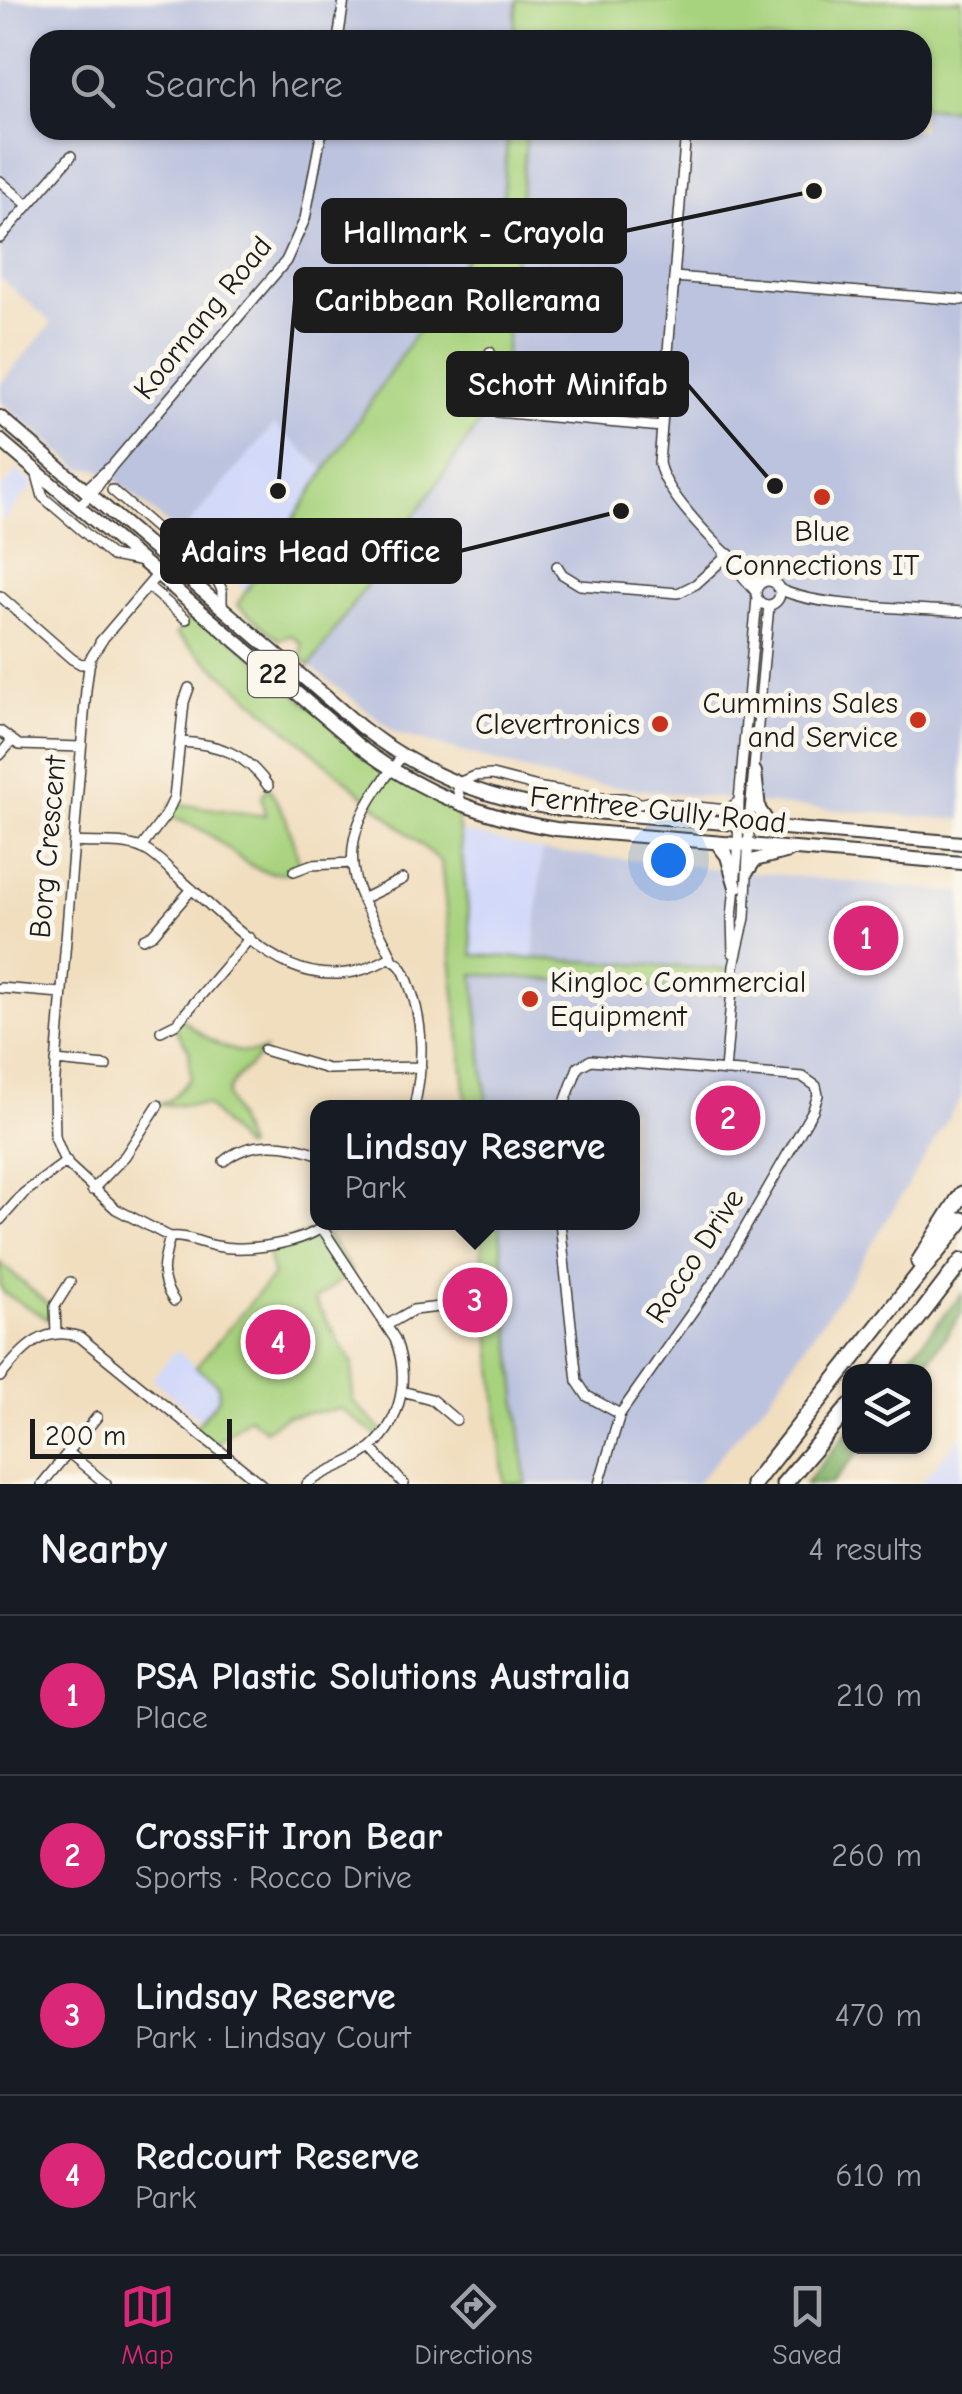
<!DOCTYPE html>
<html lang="en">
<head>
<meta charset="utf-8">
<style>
  body { margin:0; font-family:"Comic Neue",sans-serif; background:#20242c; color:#f1f3f6 }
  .controls { position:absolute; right:30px; bottom:30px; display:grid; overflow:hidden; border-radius:20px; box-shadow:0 2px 8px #0004 }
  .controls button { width:90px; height:90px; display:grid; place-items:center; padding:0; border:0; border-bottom:2px solid #363941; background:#171b24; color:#f1f3f6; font:50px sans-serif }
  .scale { position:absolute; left:30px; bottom:25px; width:202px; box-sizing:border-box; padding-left:10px; border:5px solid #1c1c1c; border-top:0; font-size:28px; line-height:35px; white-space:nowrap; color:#1c1c1c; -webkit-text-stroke:8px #fbf7ec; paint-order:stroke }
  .you { position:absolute; left:668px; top:860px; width:35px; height:35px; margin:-25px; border:8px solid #fff; border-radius:50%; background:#1a73e8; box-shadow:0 0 0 15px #1a73e833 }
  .badge { display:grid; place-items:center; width:65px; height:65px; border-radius:50%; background:#db2777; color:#fff; font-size:32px; font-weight:700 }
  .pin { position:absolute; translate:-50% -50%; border:5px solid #fff; box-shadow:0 2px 10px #0006 }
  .popup { position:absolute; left:310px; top:1100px; width:330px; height:130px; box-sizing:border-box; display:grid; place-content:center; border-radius:20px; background:#171b24; filter:drop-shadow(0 2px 8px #0005); font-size:32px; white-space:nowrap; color:#9ea1a6 }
  .popup b { font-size:38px; color:#f1f3f6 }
  .popup::after { content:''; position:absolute; left:50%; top:100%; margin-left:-20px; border:20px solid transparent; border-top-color:#171b24 }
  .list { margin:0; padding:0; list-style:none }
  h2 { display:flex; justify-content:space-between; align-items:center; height:130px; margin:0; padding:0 40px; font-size:42px }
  h2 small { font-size:32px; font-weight:400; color:#9ea1a6 }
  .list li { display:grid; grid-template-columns:65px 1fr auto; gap:30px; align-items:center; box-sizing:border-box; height:160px; padding:0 40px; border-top:2px solid #363941 }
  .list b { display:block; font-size:38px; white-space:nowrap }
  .list p { margin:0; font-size:32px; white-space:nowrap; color:#9ea1a6 }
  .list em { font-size:32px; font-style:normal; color:#9ea1a6 }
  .icon { flex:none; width:55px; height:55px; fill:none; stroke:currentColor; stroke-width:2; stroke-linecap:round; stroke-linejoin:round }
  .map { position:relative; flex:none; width:962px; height:1484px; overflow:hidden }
  .search { position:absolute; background:#171b24; box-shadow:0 2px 8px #0004; left:30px; right:30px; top:30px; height:110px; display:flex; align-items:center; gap:25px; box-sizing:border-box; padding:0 35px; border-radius:30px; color:#9ea1a6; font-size:38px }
  .sheet { height:770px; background:#171b24 }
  nav { display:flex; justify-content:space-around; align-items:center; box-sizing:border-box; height:140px; border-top:2px solid #363941; background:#171b24; font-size:28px; color:#9ea1a6 }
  nav a { display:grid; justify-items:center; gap:5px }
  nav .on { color:#db2777 }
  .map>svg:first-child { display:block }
  .built { fill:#d3d9f9 }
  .industrial { fill:#bcc3de }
  .green { fill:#a8d37e; stroke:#62784d; stroke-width:2.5 }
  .forest { fill:#86b56d; stroke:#516844; stroke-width:2.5 }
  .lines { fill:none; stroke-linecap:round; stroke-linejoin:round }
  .minor-casing { stroke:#3c3934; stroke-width:12 }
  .primary-casing { stroke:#3c3934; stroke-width:16 }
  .motorway-casing { stroke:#3c3934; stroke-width:19 }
  .minor { stroke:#fff; stroke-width:9 }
  .primary { stroke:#fff; stroke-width:12 }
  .motorway { stroke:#fff; stroke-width:15 }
  .poi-dot { fill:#c8321e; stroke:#fbf7ec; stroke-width:4 }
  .labels { text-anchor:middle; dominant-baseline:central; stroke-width:10; stroke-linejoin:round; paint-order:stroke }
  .shield { fill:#fbf7ec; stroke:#5f5e5a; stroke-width:2.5 }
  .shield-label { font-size:28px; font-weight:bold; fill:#1c1c1c }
  .street-label { font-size:30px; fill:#1c1c1c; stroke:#fbf7ec }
  .poi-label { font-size:30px; fill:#1c1c1c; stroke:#fbf7ec; text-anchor:end }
  .leader { fill:none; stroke:#1c1c1c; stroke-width:4 }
  .callout-dot { fill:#1c1c1c; stroke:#fbf7ec; stroke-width:4 }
  .callout { fill:#1c1c1c; stroke:#1c1c1c; stroke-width:4 }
  .callout-label { font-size:32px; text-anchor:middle; font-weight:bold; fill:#fff }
</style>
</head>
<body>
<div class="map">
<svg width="962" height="1484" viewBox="0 0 962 1484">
  <rect width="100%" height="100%" fill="#fbf7ec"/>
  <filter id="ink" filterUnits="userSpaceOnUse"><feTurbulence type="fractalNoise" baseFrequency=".01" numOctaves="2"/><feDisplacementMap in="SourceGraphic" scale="20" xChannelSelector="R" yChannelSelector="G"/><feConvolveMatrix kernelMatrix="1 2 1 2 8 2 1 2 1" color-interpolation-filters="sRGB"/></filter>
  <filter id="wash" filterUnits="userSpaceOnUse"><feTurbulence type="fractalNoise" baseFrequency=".0048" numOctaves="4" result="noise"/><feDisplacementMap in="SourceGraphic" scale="40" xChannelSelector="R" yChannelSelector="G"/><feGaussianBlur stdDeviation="2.25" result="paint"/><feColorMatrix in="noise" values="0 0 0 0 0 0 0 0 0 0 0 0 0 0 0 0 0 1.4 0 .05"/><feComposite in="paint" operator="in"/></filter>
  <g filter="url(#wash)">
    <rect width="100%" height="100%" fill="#f1debf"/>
    <path class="built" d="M274,425L326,471L247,592L180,535Z
      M17,470L34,485L4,520L0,517V491Z
      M459,831L542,851L534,959L472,955Z
      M176,1350L219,1386V1399L201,1420L152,1379Z
      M962,1435V1484H920Z"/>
    <path class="industrial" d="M0,0H517L513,40H40V130H508L503,201L326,471L274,425L180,535L117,481L97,469H81L0,401V384L52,323L0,278Z
      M962,95V820L777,805L563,781L396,733L310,666L482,419L499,420L527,130H922V107L952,108Z
      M542,851L962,893V1096L847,1285L770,1397L696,1484H526L499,1223L632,1222V1108L487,1107L472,955L534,958Z"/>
    <path class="green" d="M517,0H962V95L952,109L922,107V40H513Z
      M508,130H527L499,420L482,419L310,666L301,658L302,644L291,635L279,640L237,605L503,201Z
      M197,609L338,730L456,804L473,955L733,970L731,994L474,974L487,1107H467L441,862L176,634Z
      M268,786L286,818L301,868C261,885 239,856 210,835C198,826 180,821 166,815L172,803L265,816L262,796Z
      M181,1018C203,1037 234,1060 264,1050C251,1069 235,1073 227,1095L247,1147L244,1148L207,1105H158L170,1100L191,1078L189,1050L173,1025Z
      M479,1223H499L526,1484H504L488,1310L470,1311L458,1305L468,1296L486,1294Z
      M322,1228L352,1272L314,1300L352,1362L353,1401L384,1433L380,1438L341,1409L286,1416L265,1430L249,1417L214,1445L194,1429L219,1398L218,1385L196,1367L273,1276L267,1247Z
      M0,1263L54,1309L55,1323L5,1294L0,1286Z"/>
    <path class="forest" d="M962,1294V1313L921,1371H898Z
      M849,1430L850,1446L863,1447L831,1484H805Z"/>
  </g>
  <g filter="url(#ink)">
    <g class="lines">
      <defs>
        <path id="minor" d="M338,40L344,0
          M686,130L659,463C666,498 732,562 762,583
          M0,181L28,205
          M0,238L71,156
          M674,277L962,300
          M490,352V403L497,412L662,427
          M36,471L43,497L112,556L143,562
          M112,490L218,582L222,590V608
          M84,491L109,468
          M78,506L91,495L112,466L286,261L305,219L322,130
          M724,554L756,592
          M557,566L562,574L580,585L678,593L696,584L729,554
          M756 593a12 12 0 1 1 24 0a12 12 0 1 1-24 0Z
          M148,586L186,619
          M778,588C811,608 919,608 962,612
          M0,596L72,659L81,664L90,663
          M103,639L90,659L86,690L54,1090L55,1137L65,1162L116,1209L170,1237C186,1235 200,1243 216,1246C245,1252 307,1244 328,1222
          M100,642L157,575
          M0,731L19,745L81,747
          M181,742C218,744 246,753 268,786
          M0,755L12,741
          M402,756C367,801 335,842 363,901C372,920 383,937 391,955C394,965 395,959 401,967C405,972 408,981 410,987C425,1028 423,1066 414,1108
          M462,806L456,784L474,776L492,775L542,788L604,798H624L640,803
          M612,810L648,802L727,810L739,801
          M74,842C94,844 124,840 143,849C156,854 168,869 179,878C243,932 301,1009 391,957
          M141,848L166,815L174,798L184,702L189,688
          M294,871L310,865L353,863
          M362,899L403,879
          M143,939L153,934L192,889
          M733,953L732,917L738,854L739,801L757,598
          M0,988L61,993
          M161,1031L177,1023L250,938
          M264,1050L328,1069L421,1067
          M56,1061L106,1066
          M725,1071L734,966L745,918L750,812L769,605
          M563,1108L578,1067L591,1060L803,1077L816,1086L818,1095L813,1110L717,1277L620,1414L599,1484
          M224,1161C250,1139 287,1143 318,1154
          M92,1190L125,1156L158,1105
          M0,1220L24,1193L67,1161
          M560,1222L577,1381L587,1396L620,1414
          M170,1237C163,1262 158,1279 174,1301
          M387,1325L413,1310L458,1305
          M56,1333L55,1306L70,1282
          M0,1377C22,1351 42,1324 80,1337L261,1484
          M402,1391L431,1399L456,1420
          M371,1448L404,1484
          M68,1452L106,1484
          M42,1484L97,1417
          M307,1484C322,1472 340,1467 356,1458C399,1434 412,1383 395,1339L322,1228"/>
        <path id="primary" d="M0,417L361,727C420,773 484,799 558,809L962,843
          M0,440L359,746C419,792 482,817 556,829L962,863
          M755,772L759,809L771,827
          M717,843L727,856L736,887
          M749,869L755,860L789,851"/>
        <path id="motorway" d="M919,1262L962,1194
          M877,1372L962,1261
          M753,1484L962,1220
          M784,1484L850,1406"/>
      </defs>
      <use href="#minor" class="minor-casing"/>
      <use href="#primary" class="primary-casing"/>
      <use href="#motorway" class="motorway-casing"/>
      <use href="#minor" class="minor"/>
      <use href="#primary" class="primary"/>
      <use href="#motorway" class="motorway"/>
    </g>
  </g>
  <g class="poi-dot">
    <circle cx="822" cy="497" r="10"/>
    <circle cx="918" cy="720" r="10"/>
    <circle cx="660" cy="724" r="10"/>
    <circle cx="530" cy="999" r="10"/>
  </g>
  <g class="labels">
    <rect class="shield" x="248" y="651" width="50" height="46" rx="8"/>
    <g class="shield-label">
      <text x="273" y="674">22</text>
    </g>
    <g class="street-label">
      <text transform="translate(203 318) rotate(-51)">Koornang Road</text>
      <text transform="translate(658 810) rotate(6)">Ferntree Gully Road</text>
      <text transform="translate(48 847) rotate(-85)">Borg Crescent</text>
      <text transform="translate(695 1256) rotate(-57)">Rocco Drive</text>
    </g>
    <g class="poi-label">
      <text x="822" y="531" text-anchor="middle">Blue<tspan x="822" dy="34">Connections IT</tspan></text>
      <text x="898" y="703">Cummins Sales<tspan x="898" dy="34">and Service</tspan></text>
      <text x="640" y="724">Clevertronics</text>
      <text x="550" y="982" text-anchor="start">Kingloc Commercial<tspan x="550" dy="34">Equipment</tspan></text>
    </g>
  </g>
  <path class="leader" d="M814 191L625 231M278 491L295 300M775 486L687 384M621 511L460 551"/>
  <g class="callout-dot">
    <circle cx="814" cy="191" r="10"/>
    <circle cx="278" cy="491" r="10"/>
    <circle cx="775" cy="486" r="10"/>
    <circle cx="621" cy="511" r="10"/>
  </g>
  <g class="callout">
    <rect x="323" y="200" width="302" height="62" rx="10"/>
    <rect x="295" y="269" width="326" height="62" rx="10"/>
    <rect x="448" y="353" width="239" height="62" rx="10"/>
    <rect x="162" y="520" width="298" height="62" rx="10"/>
  </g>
  <g class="callout-label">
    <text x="474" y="243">Hallmark - Crayola</text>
    <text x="458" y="311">Caribbean Rollerama</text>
    <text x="568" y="395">Schott Minifab</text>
    <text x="311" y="562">Adairs Head Office</text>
  </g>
</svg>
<div class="controls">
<button><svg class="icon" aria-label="layers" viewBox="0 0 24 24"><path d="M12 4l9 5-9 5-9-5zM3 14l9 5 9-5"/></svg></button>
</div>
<div class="scale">200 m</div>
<div class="you"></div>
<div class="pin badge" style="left:866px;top:938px">1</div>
<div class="pin badge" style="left:728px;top:1118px">2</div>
<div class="pin badge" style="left:475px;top:1300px">3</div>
<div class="popup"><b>Lindsay Reserve</b>Park</div>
<div class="pin badge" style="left:278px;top:1342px">4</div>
<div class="search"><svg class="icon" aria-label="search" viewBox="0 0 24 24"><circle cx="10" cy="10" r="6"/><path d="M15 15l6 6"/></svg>Search here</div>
</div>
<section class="sheet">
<h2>Nearby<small>4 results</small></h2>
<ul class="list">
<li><span class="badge">1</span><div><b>PSA Plastic Solutions Australia</b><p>Place</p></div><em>210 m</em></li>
<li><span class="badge">2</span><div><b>CrossFit Iron Bear</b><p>Sports · Rocco Drive</p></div><em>260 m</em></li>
<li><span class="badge">3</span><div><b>Lindsay Reserve</b><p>Park · Lindsay Court</p></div><em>470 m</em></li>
<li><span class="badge">4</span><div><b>Redcourt Reserve</b><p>Park</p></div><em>610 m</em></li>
</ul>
</section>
<nav>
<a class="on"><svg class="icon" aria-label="map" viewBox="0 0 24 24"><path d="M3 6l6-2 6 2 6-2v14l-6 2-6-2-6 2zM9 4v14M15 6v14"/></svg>Map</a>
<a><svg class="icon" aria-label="directions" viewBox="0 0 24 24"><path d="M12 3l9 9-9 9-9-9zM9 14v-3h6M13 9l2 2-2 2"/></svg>Directions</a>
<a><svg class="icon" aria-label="saved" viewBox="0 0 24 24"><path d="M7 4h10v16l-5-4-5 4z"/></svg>Saved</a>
</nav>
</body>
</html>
